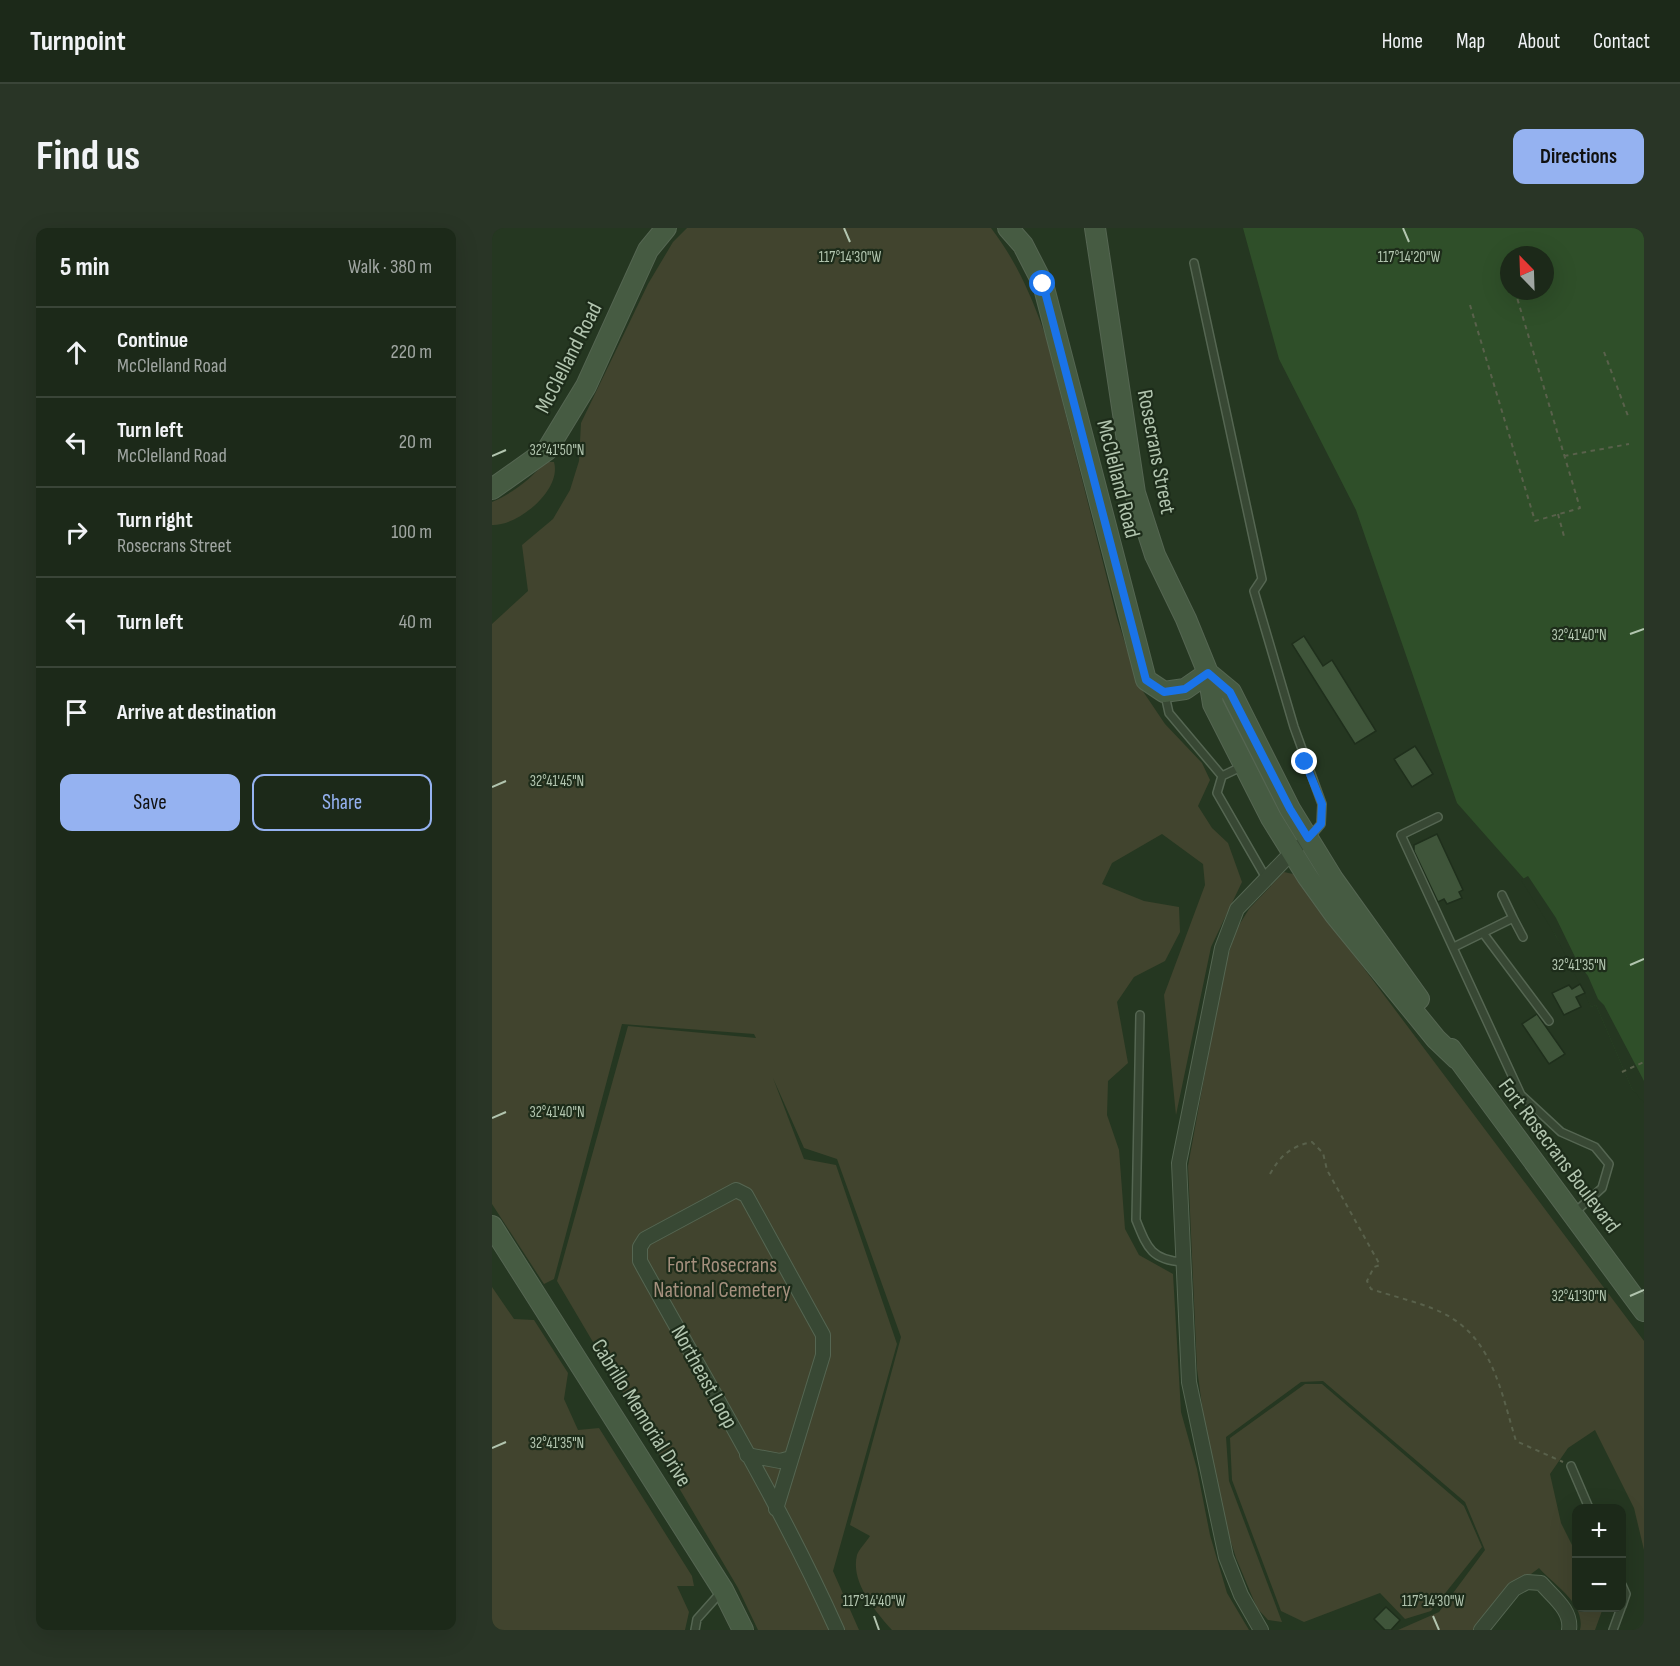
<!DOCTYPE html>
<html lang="en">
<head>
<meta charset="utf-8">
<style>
  body { margin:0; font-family:"Sofia Sans Condensed",sans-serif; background:#293526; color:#f1f3f6 }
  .controls { position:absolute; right:18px; bottom:18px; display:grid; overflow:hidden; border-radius:12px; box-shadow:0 6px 24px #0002 }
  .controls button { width:54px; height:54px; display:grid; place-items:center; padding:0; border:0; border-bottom:2px solid #3a4538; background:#1c2919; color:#f1f3f6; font:30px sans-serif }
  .compass { position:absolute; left:1008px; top:18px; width:54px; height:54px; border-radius:50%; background:#1c2919; box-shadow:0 6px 24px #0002; rotate:337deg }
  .stop { position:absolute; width:18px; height:18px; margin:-14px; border:4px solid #1a73e8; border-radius:50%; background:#fff }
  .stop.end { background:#1a73e8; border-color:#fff; box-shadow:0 2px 6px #0008 }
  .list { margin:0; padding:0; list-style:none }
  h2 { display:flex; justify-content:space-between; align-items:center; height:78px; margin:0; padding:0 24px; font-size:26px }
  h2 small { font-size:20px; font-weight:400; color:#a0a6a2 }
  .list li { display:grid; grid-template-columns:39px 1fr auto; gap:18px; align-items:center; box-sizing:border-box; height:90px; padding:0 24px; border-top:2px solid #3a4538 }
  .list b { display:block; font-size:22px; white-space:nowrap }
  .list p { margin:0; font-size:20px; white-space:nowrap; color:#a0a6a2 }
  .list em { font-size:20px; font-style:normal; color:#a0a6a2 }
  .actions { display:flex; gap:12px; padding:18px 24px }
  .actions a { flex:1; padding:14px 0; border:2px solid #95b2f1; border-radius:12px; text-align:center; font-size:21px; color:#95b2f1 }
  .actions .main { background:#95b2f1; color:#111 }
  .icon { flex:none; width:33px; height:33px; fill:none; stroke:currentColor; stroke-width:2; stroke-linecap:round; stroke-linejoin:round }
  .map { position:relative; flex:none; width:1152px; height:1402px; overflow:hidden; border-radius:12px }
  header { display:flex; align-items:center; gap:36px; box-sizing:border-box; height:84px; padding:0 30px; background:#1c2919; border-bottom:2px solid #3a4538 }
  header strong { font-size:28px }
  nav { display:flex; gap:33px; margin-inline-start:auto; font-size:21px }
  .intro { display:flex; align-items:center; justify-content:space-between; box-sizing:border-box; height:144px; padding:0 36px }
  h1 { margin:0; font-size:42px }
  .button { padding:15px 27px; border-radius:12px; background:#95b2f1; color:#111; font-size:21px; font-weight:700 }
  main { display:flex; gap:36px; padding:0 36px }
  aside { flex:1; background:#1c2919; border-radius:12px; box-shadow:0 6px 24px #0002 }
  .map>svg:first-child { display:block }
  .green { fill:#41442e }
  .water { fill:#2f4f29; fill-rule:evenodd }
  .pier { fill:#253721 }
  .building { fill:#3f553a; stroke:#1f2f1c; stroke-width:1.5 }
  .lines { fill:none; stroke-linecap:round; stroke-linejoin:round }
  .lane-casing { stroke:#556652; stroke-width:10 }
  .street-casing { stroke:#556652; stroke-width:16 }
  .secondary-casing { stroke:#556652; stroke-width:22 }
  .path { stroke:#59614b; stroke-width:2; stroke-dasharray:4.5 4.5; stroke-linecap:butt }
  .lane { stroke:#384834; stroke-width:7 }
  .street { stroke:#384834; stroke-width:14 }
  .secondary { stroke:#465b42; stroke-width:20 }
  .route { stroke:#1a73e8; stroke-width:8 }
  .ticks { fill:none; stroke:#b2c5af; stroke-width:2 }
  .labels { text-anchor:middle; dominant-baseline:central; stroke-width:4.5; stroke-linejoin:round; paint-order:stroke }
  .street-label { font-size:22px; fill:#b2c5af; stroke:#1d2c1a }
  .park-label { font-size:22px; fill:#a5907e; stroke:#1d2c1a }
  .ticks-label { font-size:15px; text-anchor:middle; fill:#b2c5af; stroke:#1d2c1a; stroke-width:4.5; stroke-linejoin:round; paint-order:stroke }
</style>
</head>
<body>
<header>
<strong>Turnpoint</strong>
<nav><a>Home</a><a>Map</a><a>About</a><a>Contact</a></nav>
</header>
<div class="intro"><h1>Find us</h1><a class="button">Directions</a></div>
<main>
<aside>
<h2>5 min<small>Walk · 380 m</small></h2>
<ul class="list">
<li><svg class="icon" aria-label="ahead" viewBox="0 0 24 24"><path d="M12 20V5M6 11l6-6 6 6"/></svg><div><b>Continue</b><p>McClelland Road</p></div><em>220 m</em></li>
<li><svg class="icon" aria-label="left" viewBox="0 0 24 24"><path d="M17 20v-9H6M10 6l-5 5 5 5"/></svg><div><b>Turn left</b><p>McClelland Road</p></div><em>20 m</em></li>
<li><svg class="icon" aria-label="right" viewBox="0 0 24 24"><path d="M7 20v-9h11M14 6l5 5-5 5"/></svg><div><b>Turn right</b><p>Rosecrans Street</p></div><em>100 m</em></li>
<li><svg class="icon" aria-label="left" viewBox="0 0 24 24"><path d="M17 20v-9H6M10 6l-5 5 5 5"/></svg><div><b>Turn left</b></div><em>40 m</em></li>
<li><svg class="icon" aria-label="arrive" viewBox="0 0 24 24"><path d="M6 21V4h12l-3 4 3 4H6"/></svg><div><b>Arrive at destination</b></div></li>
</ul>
<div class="actions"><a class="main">Save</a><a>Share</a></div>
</aside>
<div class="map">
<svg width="1152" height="1402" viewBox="0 0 1152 1402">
  <rect width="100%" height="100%" fill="#253721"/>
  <path class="green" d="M195,0H499C525,34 540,69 554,109L625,390L646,456L673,496L710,535L718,552L706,578L720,600L736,615L750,654L719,719L684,887L672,767L713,657L711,636L670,606L620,635L610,656L652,673L687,679L688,704L673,733L642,749L625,774L636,835L616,853L615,887L627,922L633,1001L647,1027L681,1046L689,1184L705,1241L718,1307L735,1365L757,1402H400C384,1384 358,1354 365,1327C367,1321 375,1313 378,1308L358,1297L409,1109L345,931L312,920L281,850L312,931L344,937L405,1116L341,1343L367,1402H266L246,1360L65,1053L136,798L264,810L262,806L130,796L62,1051L52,1056L0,976V396L36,363L30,317L61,291L78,262L87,233L89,195L156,56L181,14Z
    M53,234H62C70,262 26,298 0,297V274C21,265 39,251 53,234Z
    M792,644L801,646L1152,1113V1322L1142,1280L1103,1202L1076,1220L1058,1246L1069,1295L1084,1325V1380H1111L1103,1402H1088C1094,1376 1062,1357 1047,1340L1010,1368L983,1402H906L947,1384L993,1322L973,1274L831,1153L809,1154L734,1209L737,1253L790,1394L776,1392L765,1380L744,1330L733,1295L713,1199L705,1141L696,938L732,741L744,702L757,681Z
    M0,1059L22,1091L42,1092L76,1145L72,1171L86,1202L107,1200L200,1348L202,1358H185L197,1384L193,1402H0Z
    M813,1156H830L972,1278L990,1319L939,1383L913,1391L888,1365L812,1394L789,1383L740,1252L738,1210Z"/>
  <path class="water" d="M751,0H1152V872L1140,861L1104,777L1099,779L1086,748L1033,652L965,575L864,282L787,131ZM1017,27H1053V63H1017Z"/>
  <path class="pier" d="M1036,648L1064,690L1086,735L1096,748L1106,771L1112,777L1152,853V875L1140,861L1104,777L1099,779L1064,708L1029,652Z"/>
  <path class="building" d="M812,408L831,438L840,432L884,503L863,516L800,416Z
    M923,518L941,546L920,559L902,531Z
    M945,606L971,662L967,664L970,670L955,676L952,671L946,674L922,623V617Z
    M1088,756L1093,765L1084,769L1089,779L1072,787L1060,765L1077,757L1080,761Z
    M1045,786L1073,826L1057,836L1030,796Z
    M894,1379L908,1392L899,1402H893L882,1391Z"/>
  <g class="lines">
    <defs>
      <path id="lane" d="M702,35L770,351L762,363L802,499L830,576L829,596L818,609
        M673,467L677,485L730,548L751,538
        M730,548L725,565L774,650
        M946,589L909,607L1029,867L1069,904L1103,919L1117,936L1110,960L1082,985
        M1021,690L1031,709
        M991,705L1057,793
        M962,719L1021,690L1010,667
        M648,787L644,992C655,1019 659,1032 691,1034
        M1079,1238L1097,1280
        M1130,1357L1134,1366L1130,1378
        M203,1402L205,1391L230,1363
        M1121,1402L1129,1380"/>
      <path id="street" d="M255,1227L288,1233L299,1230
        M284,1281L331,1127V1107L254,967L244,962L153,1011L148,1019V1033C215,1155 288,1275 345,1402
        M769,1402L749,1367L734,1329L697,1154L687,935L730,720L745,681L805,619
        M989,1402L1022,1361L1035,1354L1049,1355C1061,1369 1080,1382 1077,1402"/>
      <path id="secondary" d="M516,0L531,17L551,56L654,452L672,464L693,461L716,445
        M603,0L643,265L663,327L694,391L716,445L721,476L779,590L815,648L843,687L944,811L965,831
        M0,261L55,222L94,158L156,22L174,0
        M716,445L739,464L798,581L841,651L927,771
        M959,821L1152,1083
        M0,998L231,1362L251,1402"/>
    </defs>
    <use href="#lane" class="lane-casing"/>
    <use href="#street" class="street-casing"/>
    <use href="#secondary" class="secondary-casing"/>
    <path class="path" d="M978,77L1043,293L1088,280L1023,63
      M1112,124L1136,188
      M1072,228L1137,216
      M1066,286L1073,312
      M1130,844L1152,834
      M778,946C788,928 799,918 820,914L831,925L835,942L888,1037L882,1039L875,1053L879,1061C902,1069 937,1076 958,1089C1002,1115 1010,1168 1024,1213L1071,1234"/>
    <use href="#lane" class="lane"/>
    <use href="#street" class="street"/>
    <use href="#secondary" class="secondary"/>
  </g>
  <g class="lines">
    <path class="route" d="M551,56L654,452L672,464L693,461L716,445L738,464L798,581L816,610L829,596L830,576L813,534"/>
  </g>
  <path class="ticks" d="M352,0L358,14M911,0L917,14M0,228L14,222M1138,406L1152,401M0,559L14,553M1138,737L1152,731M0,890L14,884M1138,1068L1152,1062M0,1220L14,1214M382,1388L387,1402M941,1388L947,1402"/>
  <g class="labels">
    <g class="street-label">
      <text transform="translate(77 130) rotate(-63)">McClelland Road</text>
      <text transform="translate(664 224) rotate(79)">Rosecrans Street</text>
      <text transform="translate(626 251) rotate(76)">McClelland Road</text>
      <text transform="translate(1067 928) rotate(53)">Fort Rosecrans Boulevard</text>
      <text transform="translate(212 1149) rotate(61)">Northeast Loop</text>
      <text transform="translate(149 1185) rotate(58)">Cabrillo Memorial Drive</text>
    </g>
    <g class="park-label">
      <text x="230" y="1037">Fort Rosecrans<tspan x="230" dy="25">National Cemetery</tspan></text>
    </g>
  </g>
  <g class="ticks-label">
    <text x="358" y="34">117°14'30"W</text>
    <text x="917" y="34">117°14'20"W</text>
    <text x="65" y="227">32°41'50"N</text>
    <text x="1087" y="412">32°41'40"N</text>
    <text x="65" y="558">32°41'45"N</text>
    <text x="1087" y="742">32°41'35"N</text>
    <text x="65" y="889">32°41'40"N</text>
    <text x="1087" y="1073">32°41'30"N</text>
    <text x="65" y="1220">32°41'35"N</text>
    <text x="382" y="1378">117°14'40"W</text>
    <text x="941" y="1378">117°14'30"W</text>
  </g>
</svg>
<div class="controls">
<button>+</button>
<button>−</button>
</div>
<svg class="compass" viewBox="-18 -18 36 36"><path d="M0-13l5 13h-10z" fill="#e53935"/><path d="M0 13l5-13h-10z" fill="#a0a6a2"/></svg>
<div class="stop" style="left:551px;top:56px"></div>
<div class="stop end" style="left:813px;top:534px"></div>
</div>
</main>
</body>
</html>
